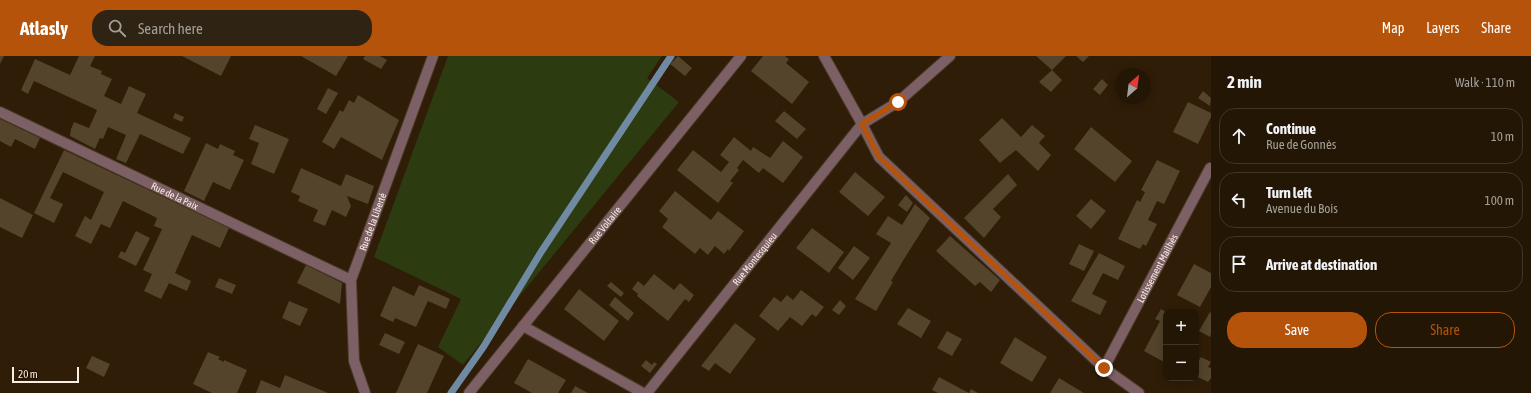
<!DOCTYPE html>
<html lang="en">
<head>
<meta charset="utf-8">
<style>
  body { margin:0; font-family:"Asap Condensed",sans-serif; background:#2f2313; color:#f1f3f6 }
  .controls { position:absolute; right:12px; bottom:12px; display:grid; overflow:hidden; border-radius:8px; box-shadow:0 2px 10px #0003 }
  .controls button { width:36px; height:36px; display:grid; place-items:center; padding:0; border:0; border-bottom:1px solid #403527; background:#231605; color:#f1f3f6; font:20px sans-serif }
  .compass { position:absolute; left:1115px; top:12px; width:36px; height:36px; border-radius:50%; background:#231605; box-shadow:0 2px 10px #0003; rotate:28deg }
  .scale { position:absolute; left:12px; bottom:10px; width:67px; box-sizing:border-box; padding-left:4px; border:2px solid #f9ede0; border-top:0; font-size:11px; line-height:14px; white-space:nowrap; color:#f9ede0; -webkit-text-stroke:3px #251401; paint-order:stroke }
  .stop { position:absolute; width:12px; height:12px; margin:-9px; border:3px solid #b45309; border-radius:50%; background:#fff }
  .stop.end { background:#b45309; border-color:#fff; box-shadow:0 1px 4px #0008 }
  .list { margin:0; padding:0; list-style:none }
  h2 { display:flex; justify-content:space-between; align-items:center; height:52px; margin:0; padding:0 16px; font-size:17px }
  h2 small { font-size:13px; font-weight:400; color:#a39f9a }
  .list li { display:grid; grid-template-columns:26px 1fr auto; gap:12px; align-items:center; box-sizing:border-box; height:56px; margin:0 8px 8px; padding:0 8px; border:1px solid #403527; border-radius:16px }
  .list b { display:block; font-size:15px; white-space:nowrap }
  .list p { margin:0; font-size:13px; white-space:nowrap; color:#a39f9a }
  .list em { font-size:13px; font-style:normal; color:#a39f9a }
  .actions { display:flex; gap:8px; padding:12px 16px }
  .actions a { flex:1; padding:9px 0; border:1px solid #b45309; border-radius:16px; text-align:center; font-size:14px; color:#b45309 }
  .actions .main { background:#b45309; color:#fff }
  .icon { flex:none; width:22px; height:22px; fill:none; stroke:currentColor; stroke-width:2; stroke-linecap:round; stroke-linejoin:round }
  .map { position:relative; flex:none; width:1211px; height:337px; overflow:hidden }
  header { display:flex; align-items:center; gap:24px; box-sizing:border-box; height:56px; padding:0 20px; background:#b45309; color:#fff }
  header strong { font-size:19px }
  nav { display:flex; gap:22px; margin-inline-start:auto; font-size:14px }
  .search { width:280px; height:36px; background:#2f2313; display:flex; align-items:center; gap:10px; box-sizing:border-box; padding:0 14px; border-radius:16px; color:#a39f9a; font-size:15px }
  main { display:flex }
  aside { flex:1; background:#231605 }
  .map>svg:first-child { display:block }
  .green { fill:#2c3b10 }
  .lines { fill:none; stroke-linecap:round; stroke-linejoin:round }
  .stream { stroke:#718aa4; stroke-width:7 }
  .building { fill:#53442b }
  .minor-casing { stroke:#4b3a25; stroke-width:12 }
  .minor { stroke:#7c6065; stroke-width:10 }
  .route { stroke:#b45309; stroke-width:5 }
  .labels { text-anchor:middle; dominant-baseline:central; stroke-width:3; stroke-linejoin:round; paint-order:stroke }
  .street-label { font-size:10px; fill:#f9ede0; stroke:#251401 }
</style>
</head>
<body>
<header>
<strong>Atlasly</strong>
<div class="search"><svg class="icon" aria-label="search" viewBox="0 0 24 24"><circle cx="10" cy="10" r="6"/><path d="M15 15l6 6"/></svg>Search here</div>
<nav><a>Map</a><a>Layers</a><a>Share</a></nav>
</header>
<main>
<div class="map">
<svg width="1211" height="337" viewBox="0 0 1211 337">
  <rect width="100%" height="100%" fill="#2f1d07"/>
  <path class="green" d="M448,0H662L647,22L679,46L463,309L438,291L461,243L374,201Z"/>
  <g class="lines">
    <path class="stream" d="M451,337L484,290L541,196L671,0"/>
  </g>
  <path class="building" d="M0,0H4L0,8Z
    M79,0H95L90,10L102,15L101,18L112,23L104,40L121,48L129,30L146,38L137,57L191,82L183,98L140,78L126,107L116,103L126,79L108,71L103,83L100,82L95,93L70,80L71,73L74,66L89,72L97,54L34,25L28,38L21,34L35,3L70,19Z
    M182,0H231L221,20Z
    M301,0H348L336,20Z
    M365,0H380L387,4L381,13L363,3Z
    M678,0L692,12L685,20L670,8Z
    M763,0H785L789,3L786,7L809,26L792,48L751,15Z
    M1036,0H1066L1052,14Z
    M1076,0H1089L1083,6Z
    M1052,14L1062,24L1051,36L1039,26Z
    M1102,23L1108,29L1100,39L1093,33Z
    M328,32L338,37L326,58L317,53Z
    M1203,35L1211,42L1210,50L1198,42Z
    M358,39L399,64L382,104L341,81L334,93L322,86L340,54L343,56L349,44L354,47Z
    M1188,46L1211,57V61L1198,88L1173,76Z
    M784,55L806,73L797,83L775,65Z
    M175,57L184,61L182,66L173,62Z
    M1002,62L1021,81L1032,69L1045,80L1039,87L1051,99L1038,115L1016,94L1000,107L979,84Z
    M0,63L40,82L35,93L15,83L11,91L0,85Z
    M255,69L289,83L274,118L251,108L259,87L249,83Z
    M1091,71L1132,105L1115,126L1074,93Z
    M734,81L751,95L753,91L770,102L783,85L803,101L783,127L763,112L759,117L743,104L737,112L739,114L730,125L733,127L718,147L677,114L693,94L721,116L729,106L720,99Z
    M206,87L218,93L220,88L235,95L233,99L244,104L230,134L213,126L204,145L184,135Z
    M64,94L229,172L220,192L192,179L175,217L191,225L187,235L169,227L161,243L144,235L152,218L143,214L162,173L154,170L157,162L123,145L110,172L101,168L91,188L75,180L85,160L91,164L104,136L63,116L50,142L63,148L54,167L34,157Z
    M1157,104L1180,115L1164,148L1157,145L1148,164L1157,168L1146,190L1143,188L1140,193L1118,183L1137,144L1140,146L1145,136L1141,134Z
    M301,112L341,130L346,118L374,130L368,148L347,140L351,150L346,161L332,154L325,170L313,165L318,154L298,145L300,140L291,136Z
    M855,116L885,141L868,160L839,136Z
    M1008,118L1017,129L993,153L1001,161L984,182L964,162Z
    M675,135L711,164L718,155L744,175L729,195L728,193L724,198L715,190L708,199L700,192L695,198L662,171L668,163L659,155Z
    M906,139L913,147L907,156L898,149Z
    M0,142L33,159L22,182L0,171Z
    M1091,143L1106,155L1091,173L1076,160Z
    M915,148L930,162L904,203L891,225L893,226L876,255L855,243L891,187L876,178L888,160L902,169Z
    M812,172L844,196L829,217L796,192Z
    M136,175L150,182L136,210L118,201L121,195L125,197Z
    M950,180L1000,224L991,236L980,226L975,230L936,195Z
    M1079,188L1094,195L1084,215L1069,208Z
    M854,190L870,202L853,224L838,212Z
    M1099,197L1125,210L1118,224L1103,217L1092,238L1107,245L1100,259L1071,245Z
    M1194,208L1211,217V231L1200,251L1177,239Z
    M306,209L342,227L340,248L297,227Z
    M654,218L674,234L680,227L694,239L689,246L685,243L668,265L637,240L638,238L632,233L638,225L644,230Z
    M219,222L236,229L232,238L215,231Z
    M611,226L624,237L621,241L607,230Z
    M419,229L450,243L446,253L428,245L416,271L395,262L393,266L380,260L393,230L414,240Z
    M579,233L619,265L604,285L564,253Z
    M801,234L824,251L816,261L812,258L802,270L790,261L778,275L759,260L774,241L781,246L787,239L793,244Z
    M615,241L634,257L628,265L609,249Z
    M840,244L846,250L839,259L832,254Z
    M289,245L308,253L300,270L282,262Z
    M908,252L931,265L921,282L897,268Z
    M1161,253L1166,256V307L1144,295L1160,265L1155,263Z
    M1210,256L1211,257V278L1210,281L1199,275Z
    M735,267L756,283L730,318L715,307L709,315L701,310Z
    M947,275L962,283L952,300L937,292Z
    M385,277L405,286L399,298L379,289Z
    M1015,281L1047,301L1032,326L1000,307Z
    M418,288L444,300L427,337H396Z
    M208,296L220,301L218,303L224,306V304L247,314L237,337H212L193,328Z
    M92,300L110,308L104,321L86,312Z
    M1201,301L1211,306L1208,311L1211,312V322L1208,326L1196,320V305L1198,306Z
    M528,303L566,324L558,337H532L514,327Z
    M646,304L652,309L654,306L657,308L650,317L641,310Z
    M285,319L328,337H256L261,324L280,332Z
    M939,321L969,337L971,333L978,337H938L932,334Z
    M1059,322L1084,337H1050Z
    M575,330L588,337H571Z"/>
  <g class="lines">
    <defs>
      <g id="minor">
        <path d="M824,0L862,68L879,101L1104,312L1139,337"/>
        <path id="s1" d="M0,56L351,224"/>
        <path d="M523,270L643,337"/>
        <path id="s2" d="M1104,312L1210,112"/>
        <path id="s3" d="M365,337L354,305L351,224L433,0"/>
        <path id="s4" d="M469,337L741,0"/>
        <path id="s5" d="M647,337L862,68L898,46L950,0"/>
      </g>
    </defs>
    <use href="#minor" class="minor-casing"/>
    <use href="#minor" class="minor"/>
  </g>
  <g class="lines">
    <path class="route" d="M898,46L862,68L879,101L1104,312"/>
  </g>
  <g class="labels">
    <g class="street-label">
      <text stroke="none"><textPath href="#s1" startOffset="194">Rue de la Paix</textPath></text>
      <text stroke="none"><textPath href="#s3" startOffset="177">Rue de la Liberté</textPath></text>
      <text stroke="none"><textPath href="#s4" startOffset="216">Rue Voltaire</textPath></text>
      <text stroke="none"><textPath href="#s5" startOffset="172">Rue Montesquieu</textPath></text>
      <text stroke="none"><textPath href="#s2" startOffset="113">Lotissement Mailhès</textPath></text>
    </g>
  </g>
</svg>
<div class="controls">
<button>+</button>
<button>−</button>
</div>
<svg class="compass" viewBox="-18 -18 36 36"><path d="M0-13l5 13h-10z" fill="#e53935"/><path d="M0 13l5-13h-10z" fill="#a39f9a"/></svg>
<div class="scale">20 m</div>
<div class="stop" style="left:898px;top:46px"></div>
<div class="stop end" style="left:1104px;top:312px"></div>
</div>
<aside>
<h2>2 min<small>Walk · 110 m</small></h2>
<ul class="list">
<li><svg class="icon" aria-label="ahead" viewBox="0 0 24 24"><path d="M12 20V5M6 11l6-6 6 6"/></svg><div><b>Continue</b><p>Rue de Gonnès</p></div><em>10 m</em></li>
<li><svg class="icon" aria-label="left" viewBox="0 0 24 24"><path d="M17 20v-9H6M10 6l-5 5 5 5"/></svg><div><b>Turn left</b><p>Avenue du Bois</p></div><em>100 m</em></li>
<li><svg class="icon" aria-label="arrive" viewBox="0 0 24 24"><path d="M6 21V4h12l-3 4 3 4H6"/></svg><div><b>Arrive at destination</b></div></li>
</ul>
<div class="actions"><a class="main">Save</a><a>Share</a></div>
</aside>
</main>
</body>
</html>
